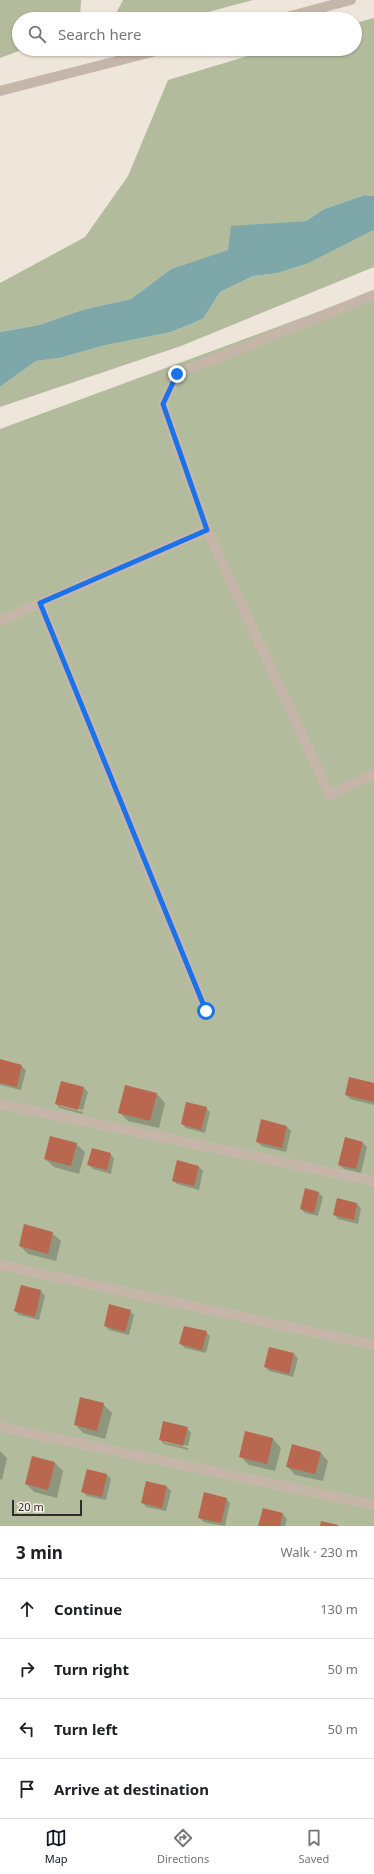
<!DOCTYPE html>
<html lang="en">
<head>
<meta charset="utf-8">
<style>
  body { margin:0; font-family:"Noto Sans",sans-serif; background:#f2f2f2; color:#202124 }
  .scale { position:absolute; left:12px; bottom:10px; width:70px; box-sizing:border-box; padding-left:4px; border:2px solid #332b28; border-top:0; font-size:11px; line-height:14px; white-space:nowrap; color:#332b28; -webkit-text-stroke:3px #f7f0e7; paint-order:stroke }
  .stop { position:absolute; width:12px; height:12px; margin:-9px; border:3px solid #1a73e8; border-radius:50%; background:#fff }
  .stop.end { background:#1a73e8; border-color:#fff; box-shadow:0 1px 4px #0008 }
  .list { margin:0; padding:0; list-style:none }
  h2 { display:flex; justify-content:space-between; align-items:center; height:52px; margin:0; padding:0 16px; font-size:17px }
  h2 small { font-size:13px; font-weight:400; color:#757577 }
  .list li { display:grid; grid-template-columns:26px 1fr auto; gap:12px; align-items:center; box-sizing:border-box; height:60px; padding:0 16px; border-top:1px solid #e0e0e0 }
  .list b { display:block; font-size:15px; white-space:nowrap }
  .list em { font-size:13px; font-style:normal; color:#757577 }
  .icon { flex:none; width:22px; height:22px; fill:none; stroke:currentColor; stroke-width:2; stroke-linecap:round; stroke-linejoin:round }
  .map { position:relative; flex:none; width:374px; height:1526px; overflow:hidden }
  .search { position:absolute; background:#fff; box-shadow:0 1px 3px #0004; left:12px; right:12px; top:12px; height:44px; display:flex; align-items:center; gap:10px; box-sizing:border-box; padding:0 14px; border-radius:22px; color:#757577; font-size:15px }
  .sheet { height:292px; background:#fff }
  nav { display:flex; justify-content:space-around; align-items:center; box-sizing:border-box; height:56px; border-top:1px solid #e0e0e0; background:#fff; font-size:11px; color:#757577 }
  nav a { display:grid; justify-items:center; gap:2px }
  nav .on { color:#111827 }
  .map>svg:first-child { display:block }
  .green { fill:#b2bc9d }
  .water { fill:#7da7a9 }
  .shadow { fill:#0003 }
  .building { fill:#b9684f }
  .lines { fill:none; stroke-linecap:round; stroke-linejoin:round }
  .minor { stroke:#c6b6a9; stroke-width:10 }
  .route { stroke:#1a73e8; stroke-width:5 }
</style>
</head>
<body>
<div class="map">
<svg width="374" height="1526" viewBox="0 0 374 1526">
  <rect width="100%" height="100%" fill="#efe6db"/>
  <path class="green" d="M0,0H81L80,19H19V49H24L0,58Z
    M123,0H253L182,19H113Z
    M374,18V196L365,195L324,209L306,221L270,224L229,250L171,269L131,299L82,310L39,325L0,332V283L85,237L128,176L168,80L271,49H355V23Z
    M374,230V267L181,346L0,407V387L36,361L60,358L102,346L171,332L203,319L220,292L253,276L278,273L309,263Z
    M374,294V1526H0V429L350,300Z"/>
  <path class="water" d="M365,195L374,196V230L309,263L278,273L253,276L220,292L203,319L171,332L102,346L60,358L36,361L0,387V332L39,325L82,310L131,299L171,269L228,250L231,226L306,221L324,209Z"/>
  <path class="shadow" d="M0,1060L21,1066L26,1070L21,1090L0,1085Z
    M374,1084V1105L350,1099L346,1095Z
    M126,1087L157,1094L165,1103L159,1128L128,1121L120,1113Z
    M84,1088L88,1092L83,1110L60,1104V1106L83,1112L82,1114L60,1108L56,1104Z
    M206,1108L210,1112L205,1133L186,1128L182,1124Z
    M287,1127L291,1131L286,1152L261,1146L257,1141Z
    M363,1143L367,1147L361,1173L344,1169L339,1165Z
    M76,1144L85,1152L79,1174L54,1167L45,1159Z
    M110,1154L114,1158L111,1174L93,1169L89,1165Z
    M178,1162L199,1167L203,1171L199,1190L177,1184L173,1180Z
    M319,1193L323,1197L318,1216L305,1213L301,1209Z
    M357,1204L361,1208L358,1224L338,1219L334,1215Z
    M52,1233L61,1241L56,1261L28,1254L20,1246Z
    M21,1287L41,1291L45,1296L39,1320L19,1315L15,1311Z
    M130,1311L134,1315L129,1335L109,1330L105,1326Z
    M206,1332L210,1336L206,1353L185,1348L181,1344Z
    M294,1354L298,1358L293,1377L269,1371L265,1367Z
    M103,1404L112,1413L105,1439L83,1433L75,1424Z
    M187,1428L191,1433L188,1446L164,1440V1442L188,1448V1450L164,1444L160,1439Z
    M246,1432L273,1439L281,1448L275,1471L249,1465L240,1456Z
    M0,1451L7,1458L2,1480L0,1479Z
    M320,1452L328,1461L323,1481L295,1475L287,1466Z
    M32,1457L55,1463L63,1471L57,1498L34,1492L26,1484Z
    M88,1470L107,1475L111,1479L106,1500L87,1496L82,1491Z
    M167,1487L171,1491L166,1511L146,1507L142,1502Z
    M226,1499L230,1503L225,1526L203,1522L199,1517Z
    M283,1514L287,1519L285,1526H259Z"/>
  <path class="building" d="M0,1059L22,1065L17,1087L0,1083Z
    M349,1077L374,1083V1102L345,1095Z
    M61,1081L84,1087L78,1110L55,1104Z
    M125,1085L157,1093L150,1121L118,1113Z
    M186,1102L207,1107L201,1130L181,1124Z
    M261,1119L287,1126L282,1148L256,1142Z
    M50,1136L77,1143L71,1166L44,1159Z
    M345,1137L363,1142L356,1169L338,1165Z
    M92,1148L111,1153L107,1170L87,1165Z
    M177,1160L199,1166L194,1186L172,1181Z
    M305,1188L319,1192L314,1213L300,1209Z
    M337,1198L357,1203L354,1220L333,1215Z
    M24,1224L53,1232L48,1254L19,1246Z
    M21,1285L41,1290L35,1317L14,1311Z
    M109,1304L131,1310L125,1332L104,1326Z
    M184,1326L207,1331L202,1350L179,1344Z
    M269,1347L294,1353L289,1374L264,1367Z
    M80,1397L104,1403L97,1431L74,1425Z
    M163,1421L188,1427L183,1446L159,1440Z
    M245,1431L273,1438L267,1464L239,1457Z
    M292,1444L321,1452L315,1474L286,1467Z
    M32,1456L55,1462L48,1490L25,1484Z
    M87,1469L107,1474L102,1497L81,1492Z
    M146,1481L167,1486L162,1508L141,1503Z
    M204,1492L227,1498L221,1523L198,1518Z
    M263,1508L283,1513L280,1526H258Z
    M321,1521L338,1525V1526H320Z"/>
  <g class="lines">
    <path class="minor" d="M279,19L351,0
      M0,91L164,49
      M374,295L177,374L163,404L207,530L330,795L374,774
      M40,603L206,1011
      M0,621L207,530
      M0,1104L374,1181
      M0,1265L374,1345
      M0,1427L374,1505"/>
  </g>
  <g class="lines">
    <path class="route" d="M177,374L163,404L207,530L40,603L206,1011"/>
  </g>
</svg>
<div class="scale">20 m</div>
<div class="stop" style="left:206px;top:1011px"></div>
<div class="stop end" style="left:177px;top:374px"></div>
<div class="search"><svg class="icon" aria-label="search" viewBox="0 0 24 24"><circle cx="10" cy="10" r="6"/><path d="M15 15l6 6"/></svg>Search here</div>
</div>
<section class="sheet">
<h2>3 min<small>Walk · 230 m</small></h2>
<ul class="list">
<li><svg class="icon" aria-label="ahead" viewBox="0 0 24 24"><path d="M12 20V5M6 11l6-6 6 6"/></svg><div><b>Continue</b></div><em>130 m</em></li>
<li><svg class="icon" aria-label="right" viewBox="0 0 24 24"><path d="M7 20v-9h11M14 6l5 5-5 5"/></svg><div><b>Turn right</b></div><em>50 m</em></li>
<li><svg class="icon" aria-label="left" viewBox="0 0 24 24"><path d="M17 20v-9H6M10 6l-5 5 5 5"/></svg><div><b>Turn left</b></div><em>50 m</em></li>
<li><svg class="icon" aria-label="arrive" viewBox="0 0 24 24"><path d="M6 21V4h12l-3 4 3 4H6"/></svg><div><b>Arrive at destination</b></div></li>
</ul>
</section>
<nav>
<a class="on"><svg class="icon" aria-label="map" viewBox="0 0 24 24"><path d="M3 6l6-2 6 2 6-2v14l-6 2-6-2-6 2zM9 4v14M15 6v14"/></svg>Map</a>
<a><svg class="icon" aria-label="directions" viewBox="0 0 24 24"><path d="M12 3l9 9-9 9-9-9zM9 14v-3h6M13 9l2 2-2 2"/></svg>Directions</a>
<a><svg class="icon" aria-label="saved" viewBox="0 0 24 24"><path d="M7 4h10v16l-5-4-5 4z"/></svg>Saved</a>
</nav>
</body>
</html>
